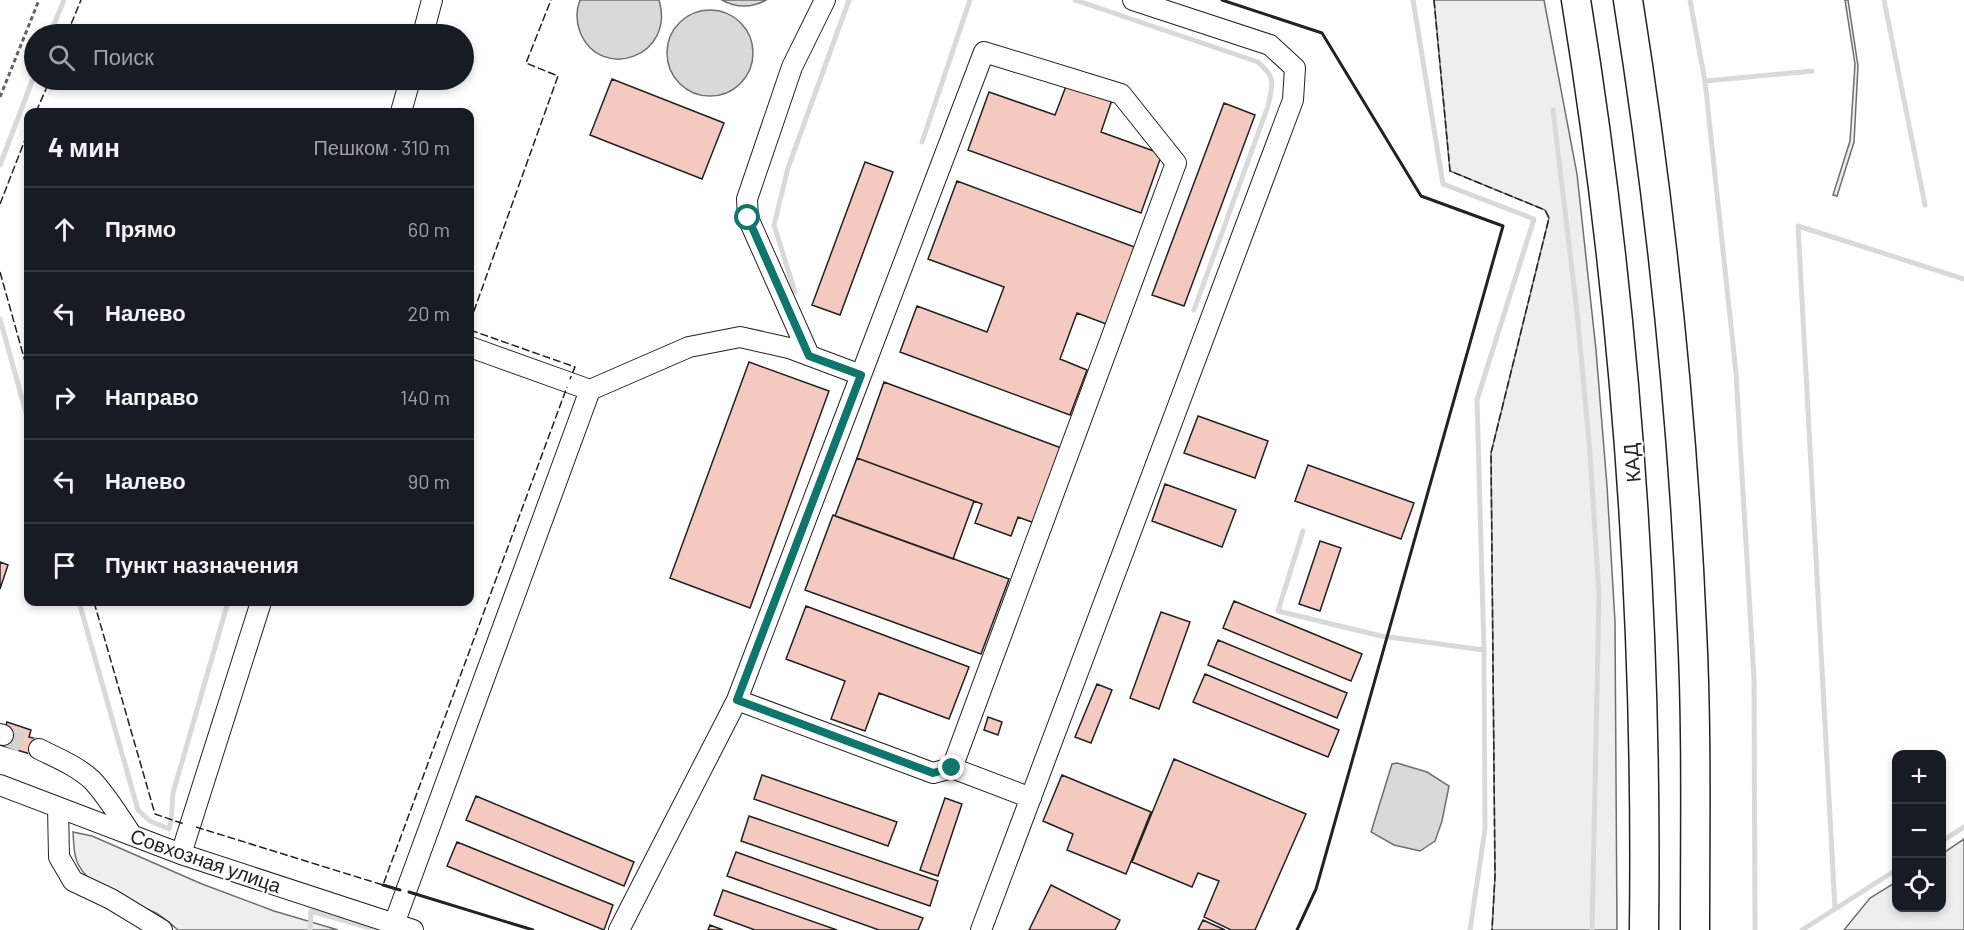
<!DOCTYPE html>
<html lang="ru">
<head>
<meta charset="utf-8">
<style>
  body { margin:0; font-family:Barlow,sans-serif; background:#20242c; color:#f1f3f6 }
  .controls { position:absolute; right:18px; bottom:18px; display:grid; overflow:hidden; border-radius:12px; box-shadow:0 3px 9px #0003 }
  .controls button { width:54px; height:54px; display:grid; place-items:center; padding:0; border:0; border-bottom:2px solid #363941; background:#171b24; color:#f1f3f6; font:30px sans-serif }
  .stop { position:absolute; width:18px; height:18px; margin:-14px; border:4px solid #0f766e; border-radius:50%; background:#fff }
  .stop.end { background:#0f766e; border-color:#fff; box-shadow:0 2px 6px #0008 }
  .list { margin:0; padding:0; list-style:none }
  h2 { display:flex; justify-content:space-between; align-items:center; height:78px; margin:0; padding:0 24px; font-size:26px }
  h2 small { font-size:20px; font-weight:400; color:#9ea1a6 }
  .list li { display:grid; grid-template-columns:39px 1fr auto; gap:18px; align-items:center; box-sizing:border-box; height:84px; padding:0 24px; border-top:2px solid #363941 }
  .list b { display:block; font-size:22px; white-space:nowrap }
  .list em { font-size:20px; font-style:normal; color:#9ea1a6 }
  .icon { flex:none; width:33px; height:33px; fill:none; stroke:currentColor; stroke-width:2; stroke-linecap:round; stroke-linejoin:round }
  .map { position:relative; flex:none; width:1964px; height:930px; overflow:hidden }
  .search { position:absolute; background:#171b24; box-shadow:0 3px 9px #0003; left:24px; top:24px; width:450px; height:66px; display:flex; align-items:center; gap:15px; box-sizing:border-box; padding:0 21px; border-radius:33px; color:#9ea1a6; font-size:22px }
  .panel { position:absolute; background:#171b24; box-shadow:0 3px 9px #0003; left:24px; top:108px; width:450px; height:498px; border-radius:12px }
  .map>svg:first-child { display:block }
  .green { fill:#eee; stroke:#6f6f6f; stroke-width:1.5 }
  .water { fill:#d9d9d9; stroke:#6f6f6f; stroke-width:1.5 }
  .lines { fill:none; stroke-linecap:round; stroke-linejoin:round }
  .stream { stroke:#d9d9d9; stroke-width:5 }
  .building { fill:#f3c9c0; stroke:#222; stroke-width:1.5 }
  .minor-tunnel { stroke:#d3d3d3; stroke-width:20; stroke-dasharray:20 10; stroke-linecap:butt }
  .minor-casing { stroke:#222; stroke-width:22 }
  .highway-casing { stroke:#222; stroke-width:31 }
  .path { stroke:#646464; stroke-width:3; stroke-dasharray:4.5 3; stroke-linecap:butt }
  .minor { stroke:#fff; stroke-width:20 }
  .highway { stroke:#fff; stroke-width:28 }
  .fence { stroke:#222; stroke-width:1.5; stroke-dasharray:8 3; stroke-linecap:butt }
  .wall { stroke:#222; stroke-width:3 }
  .route { stroke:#0f766e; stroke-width:8 }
  .labels { text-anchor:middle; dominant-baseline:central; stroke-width:4.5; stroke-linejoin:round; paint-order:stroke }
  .street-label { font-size:20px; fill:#222; stroke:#fff }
</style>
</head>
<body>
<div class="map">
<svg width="1964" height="930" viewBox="0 0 1964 930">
  <rect width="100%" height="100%" fill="#fff"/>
  <path class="green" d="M1434,0H1544L1577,174L1596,350L1607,486L1615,622L1617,930H1492L1495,876L1491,453L1549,218L1545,210L1450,171Z
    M1845,0H1848L1858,66L1854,142L1837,196L1833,195L1850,141L1855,64Z
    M73,832L92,836L202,884L274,911L338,930H178C171,924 164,918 156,913C131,900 92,892 78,864C73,854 74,843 73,832Z
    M1964,839V930H1844L1870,898L1896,882V908H1942V854Z"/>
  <path class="water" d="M580,0H659C676,56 601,83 580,32C576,21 576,10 580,0Z
    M722,0H766C752,8 736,8 722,0Z
    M667 53a43 43 0 1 1 86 0a43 43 0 1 1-86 0Z
    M1397,763L1427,772L1449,786L1442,821L1435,841L1420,851L1394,845L1371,832L1392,764Z"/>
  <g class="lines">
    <path class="stream" d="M1075,0L1258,62C1276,78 1273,83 1268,106L1194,310
      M1413,0L1443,184L1534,219L1477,400L1484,650L1485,829L1470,930
      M1690,0L1705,81L1736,373L1754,679L1755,930
      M1884,0L1925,205
      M50,34L64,0
      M1705,81L1812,71
      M1553,110L1577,312L1590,453L1599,595L1592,930
      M922,142L970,0
      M0,165L34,76
      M795,292L774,225L788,168L849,0
      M0,319L28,420
      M1303,531L1278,611L1381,636L1484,650
      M79,602L138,810L150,821L169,829L171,821L173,793L228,602
      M1942,841L1964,827
      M1835,909L1798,226L1964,279
      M310,930L311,911L377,930
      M1802,930L1896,870"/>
  </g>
  <path class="building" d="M612,79L724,123L702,179L590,135Z
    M1068,81L1113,97L1101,132L1162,154L1141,213L968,150L989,92L1055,115Z
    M1224,103L1255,115L1184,306L1152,295Z
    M865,162L893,172L840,315L812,305Z
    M957,181L1137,248L1109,325L1077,313L1060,359L1087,370L1070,415L900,352L917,306L987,332L1004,287L928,259Z
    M749,362L829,391L750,608L670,578Z
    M884,382L1064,449L1037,524L1018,517L1011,536L975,523L982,504L857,458Z
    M1198,416L1268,441L1255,478L1184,453Z
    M857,458L974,501L953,559L835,516Z
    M1308,465L1414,503L1401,539L1295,501Z
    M1165,484L1236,510L1222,547L1152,521Z
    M833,515L1009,579L981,654L805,590Z
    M1320,541L1341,548L1320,611L1299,604Z
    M0,562L8,565L0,589Z
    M1234,601L1362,654L1351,681L1223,628Z
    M806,606L969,667L949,719L879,693L865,731L831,719L845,681L786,659Z
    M1161,612L1190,622L1159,709L1130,698Z
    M1218,640L1347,693L1337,718L1208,665Z
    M1205,674L1339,730L1328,757L1193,702Z
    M1097,684L1112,690L1091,743L1075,737Z
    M988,717L1002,722L998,735L984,730Z
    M7,722L31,730L29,737L41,740L37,756L0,745Z
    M1174,759L1306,814L1255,930H1231L1204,917L1219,881L1198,873L1192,887L1132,862Z
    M762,775L897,822L888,846L754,799Z
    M1062,775L1151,812L1126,874L1067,850L1073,834L1043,821Z
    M476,796L634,862L624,886L466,820Z
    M945,798L962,804L938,876L920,870Z
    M749,816L938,881L930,906L741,841Z
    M457,842L613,905L604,930L447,866Z
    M736,852L923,918L918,930H879L727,876Z
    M1051,885L1120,920L1115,930H1029Z
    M723,890L837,930H755L714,915Z
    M1203,920L1225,930H1198Z
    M710,925L723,930H708Z"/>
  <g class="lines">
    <path class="minor-tunnel" d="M3,735L39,749"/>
    <defs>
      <path id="minor" d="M423,34L432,0
        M401,112L410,80
        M470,347L590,390
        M809,355L748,218L747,199L792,67L825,0
        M861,375L984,52L1121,94L1176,163L952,768
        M0,734L3,735
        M39,749C57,758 77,766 92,780C107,796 119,816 131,834
        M0,785L181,854L413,930
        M58,807L59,857L73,881L111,899L162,930
        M181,854L261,602
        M394,924L590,390L689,347L740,337L789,348L861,375L737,700L933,773L952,768L1031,798
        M619,930L737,700
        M981,930L1293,100L1295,68L1270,45L1133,0"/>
      <path id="highway" d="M1576,0C1626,308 1648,618 1644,930
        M1628,0C1661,208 1683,419 1692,630C1697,730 1695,830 1695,930"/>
    </defs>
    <use href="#minor" class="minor-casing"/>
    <use href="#highway" class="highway-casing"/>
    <path class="path" d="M0,97L39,0"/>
    <use href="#minor" class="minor"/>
    <use href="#highway" class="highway"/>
    <path class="fence" d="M1434,0L1450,171L1545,210L1549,218L1491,453L1495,876L1492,930
      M67,34L81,0
      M36,112L50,80
      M0,204L28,132
      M0,272L28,372
      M470,322L558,76L526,63L551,0
      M470,330L575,367L570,379
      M94,602L155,814L184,824
      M196,827L383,885L567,387"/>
    <path class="wall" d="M1222,0L1322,33L1421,196L1503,226L1316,889L1297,930
      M383,885L400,890
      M409,892L533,930"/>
  </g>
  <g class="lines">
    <path class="route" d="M748,218L809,356L861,375L737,700L933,773L952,768"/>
  </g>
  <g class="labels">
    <g class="street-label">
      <text transform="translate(1631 463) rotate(-95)">КАД</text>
      <text transform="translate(206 860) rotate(19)">Совхозная улица</text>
    </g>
  </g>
</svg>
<div class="controls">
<button>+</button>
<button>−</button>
<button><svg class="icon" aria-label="locate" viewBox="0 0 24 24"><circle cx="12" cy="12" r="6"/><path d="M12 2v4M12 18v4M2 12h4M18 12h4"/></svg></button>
</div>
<div class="stop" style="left:748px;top:218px"></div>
<div class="stop end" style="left:952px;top:768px"></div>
<div class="search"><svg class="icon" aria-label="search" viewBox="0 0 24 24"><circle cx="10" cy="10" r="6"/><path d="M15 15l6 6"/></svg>Поиск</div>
<section class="panel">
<h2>4 мин<small>Пешком · 310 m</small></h2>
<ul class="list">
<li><svg class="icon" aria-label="ahead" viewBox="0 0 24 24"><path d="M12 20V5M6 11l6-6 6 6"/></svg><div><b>Прямо</b></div><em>60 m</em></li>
<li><svg class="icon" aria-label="left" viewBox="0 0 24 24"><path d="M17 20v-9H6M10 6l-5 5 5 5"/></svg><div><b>Налево</b></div><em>20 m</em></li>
<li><svg class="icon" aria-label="right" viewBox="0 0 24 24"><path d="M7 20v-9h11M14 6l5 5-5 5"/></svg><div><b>Направо</b></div><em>140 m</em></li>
<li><svg class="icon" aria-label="left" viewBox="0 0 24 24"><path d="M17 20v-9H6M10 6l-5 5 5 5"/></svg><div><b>Налево</b></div><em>90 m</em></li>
<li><svg class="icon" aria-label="arrive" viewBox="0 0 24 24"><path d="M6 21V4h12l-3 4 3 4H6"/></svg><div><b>Пункт назначения</b></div></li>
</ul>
</section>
</div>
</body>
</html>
